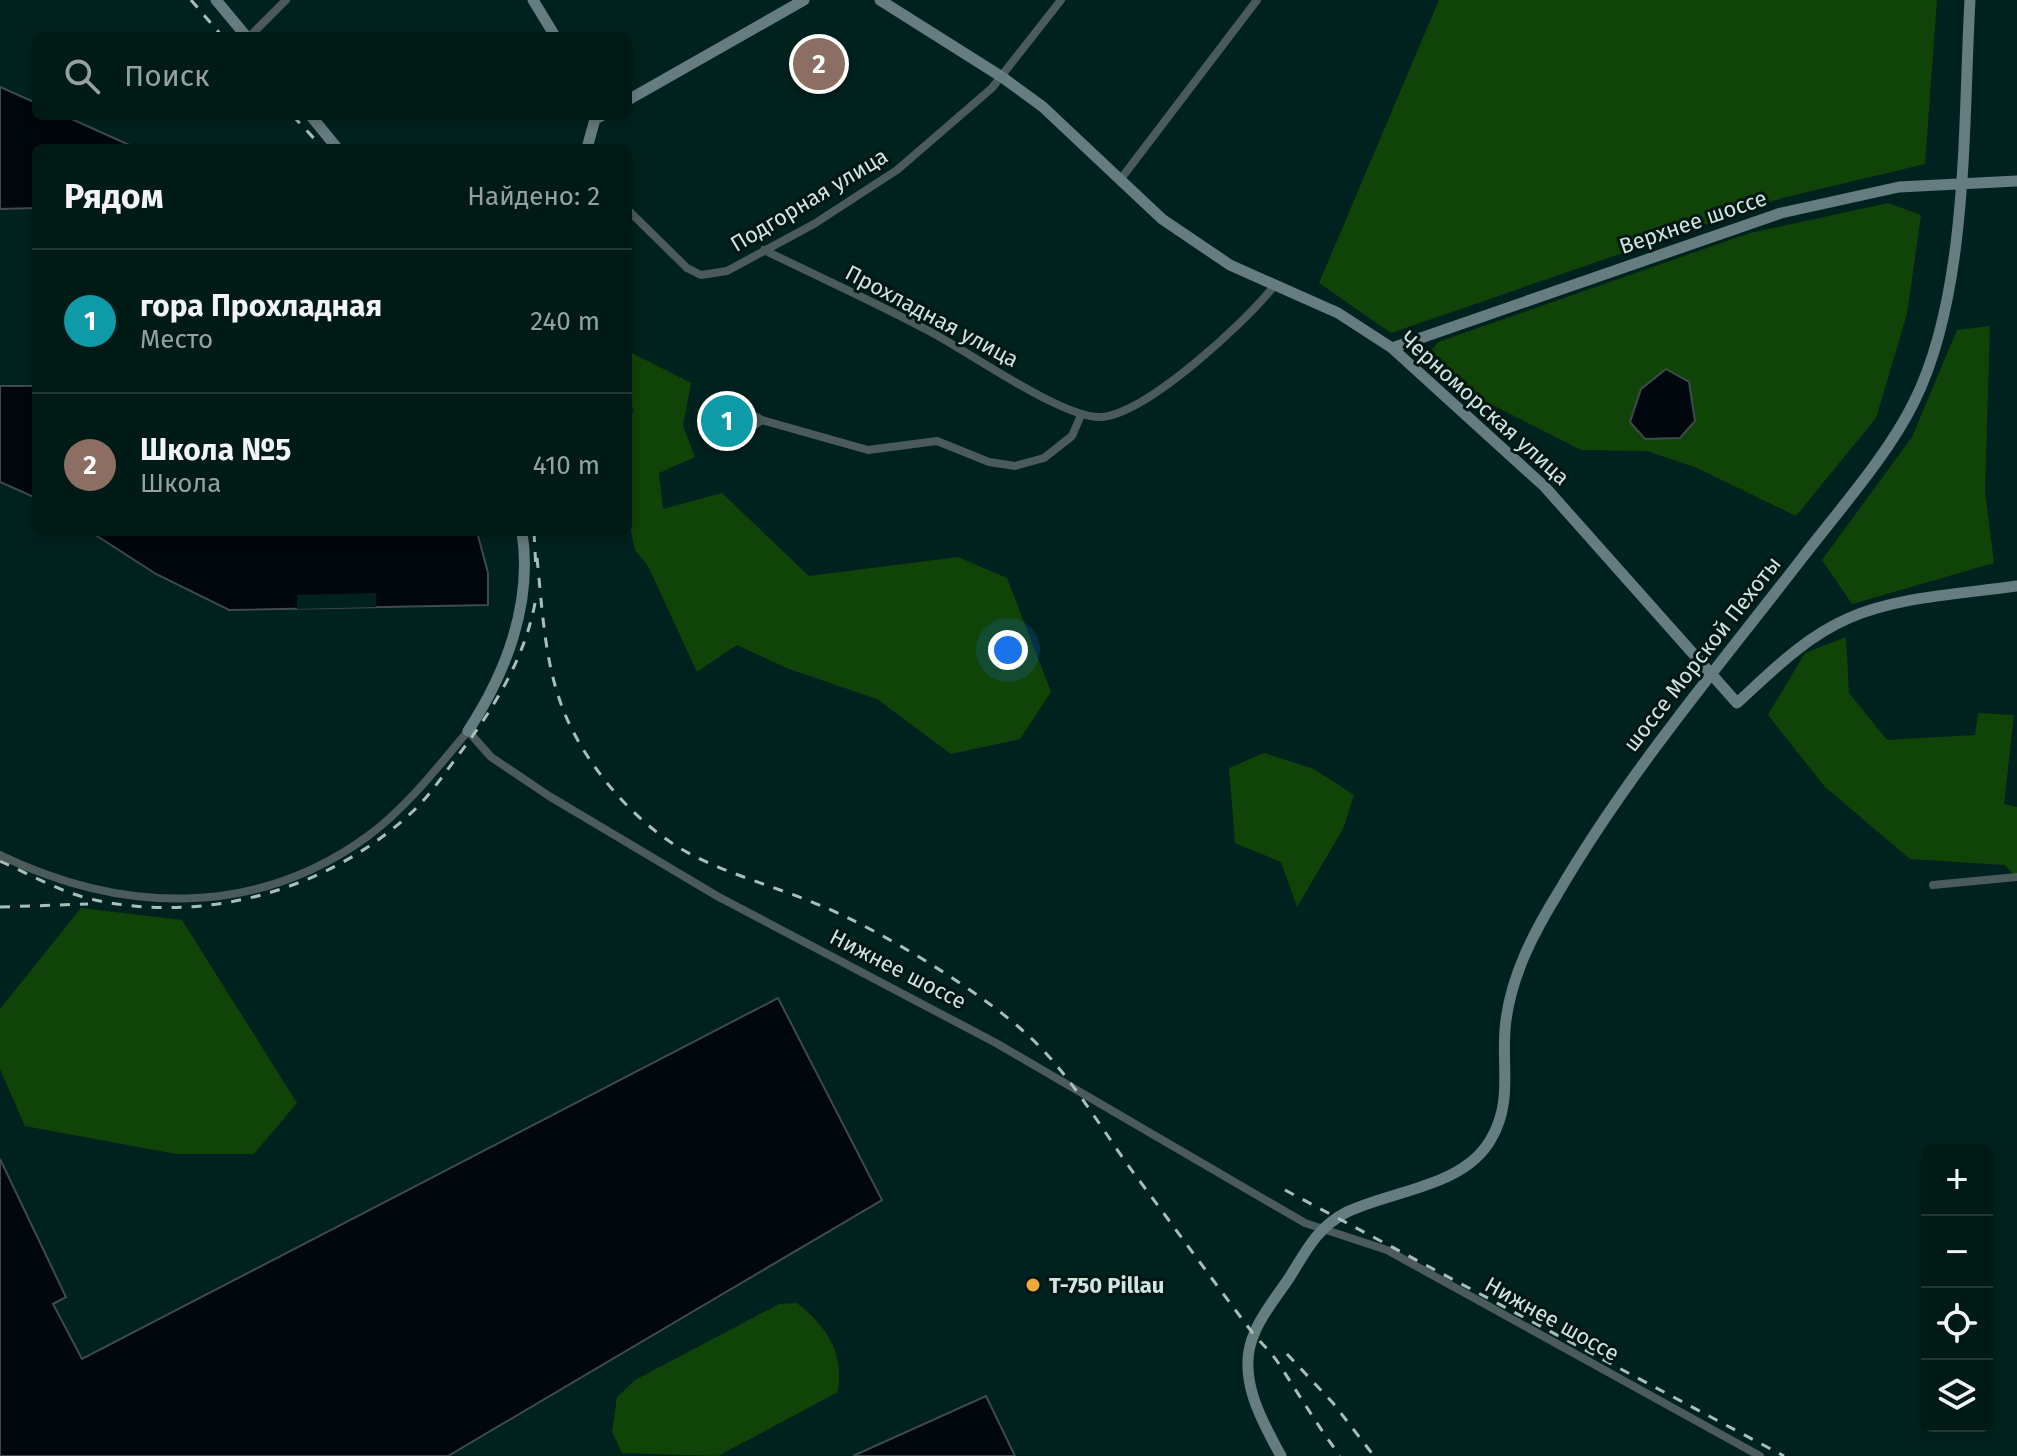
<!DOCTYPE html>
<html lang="ru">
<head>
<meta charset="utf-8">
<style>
  body { margin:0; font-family:"Fira Sans",sans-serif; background:#0e2723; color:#f1f3f6 }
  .controls { position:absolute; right:24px; bottom:24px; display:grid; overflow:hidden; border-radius:12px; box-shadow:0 4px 12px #0003 }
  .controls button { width:72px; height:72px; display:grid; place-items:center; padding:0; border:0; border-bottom:2px solid #223835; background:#001a16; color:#f1f3f6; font:40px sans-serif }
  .you { position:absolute; left:1008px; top:650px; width:28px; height:28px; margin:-20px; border:6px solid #fff; border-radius:50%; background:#1a73e8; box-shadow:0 0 0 12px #1a73e833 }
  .badge { display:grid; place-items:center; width:52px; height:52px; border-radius:50%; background:#db2777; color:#fff; font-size:26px; font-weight:700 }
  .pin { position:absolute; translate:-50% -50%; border:4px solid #fff; box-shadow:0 2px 8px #0006 }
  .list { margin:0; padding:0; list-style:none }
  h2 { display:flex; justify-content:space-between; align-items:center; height:104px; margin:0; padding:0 32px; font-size:34px }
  h2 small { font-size:26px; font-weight:400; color:#95a1a1 }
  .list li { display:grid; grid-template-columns:52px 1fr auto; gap:24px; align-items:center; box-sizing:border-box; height:144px; padding:0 32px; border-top:2px solid #223835 }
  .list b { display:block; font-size:30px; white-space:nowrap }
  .list p { margin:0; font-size:26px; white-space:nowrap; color:#95a1a1 }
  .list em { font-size:26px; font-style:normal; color:#95a1a1 }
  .icon { flex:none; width:44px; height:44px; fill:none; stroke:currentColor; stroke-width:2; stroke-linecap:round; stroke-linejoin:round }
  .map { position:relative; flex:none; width:2017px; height:1456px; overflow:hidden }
  .search { position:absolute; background:#001a16; box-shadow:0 4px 12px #0003; left:32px; top:32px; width:600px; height:88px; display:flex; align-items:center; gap:20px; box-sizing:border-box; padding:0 28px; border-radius:12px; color:#95a1a1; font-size:30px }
  .panel { position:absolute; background:#001a16; box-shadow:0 4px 12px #0003; left:32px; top:144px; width:600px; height:392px; border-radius:12px }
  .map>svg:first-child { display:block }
  .green { fill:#104307 }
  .water { fill:#00080d; stroke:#3f4a4c; stroke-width:2 }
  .pier { fill:#00221e }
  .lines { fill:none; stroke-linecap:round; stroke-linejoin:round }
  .street { stroke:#4b5a5b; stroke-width:8 }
  .secondary { stroke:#657d80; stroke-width:11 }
  .rail { stroke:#a8beba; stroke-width:3; stroke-dasharray:10 10; stroke-linecap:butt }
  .poi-dot { fill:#ebaa39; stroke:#001714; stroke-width:3 }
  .labels { text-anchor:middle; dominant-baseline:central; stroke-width:6; stroke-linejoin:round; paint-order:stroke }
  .street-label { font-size:22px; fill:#d1e4e0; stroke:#001714 }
  .poi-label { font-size:22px; font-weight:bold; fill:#d1e4e0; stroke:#001714; text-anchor:start }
</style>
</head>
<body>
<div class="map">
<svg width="2017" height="1456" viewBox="0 0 2017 1456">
  <rect width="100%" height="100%" fill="#00221e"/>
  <path class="green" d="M1439,0H1937L1925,164L1782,198L1391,333L1319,283Z
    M1888,203L1921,215L1907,314L1876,418L1796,516L1697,468L1647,451L1581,450L1463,390L1422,363L1438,342L1750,233Z
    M1990,326L1985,491L1994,563L1852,604L1822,560L1912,437L1957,330Z
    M628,351L691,383L683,426L695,457L659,473L663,509L722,493L809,576L958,557L1007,578L1051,692L1020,739L951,754L877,699L789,669L737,645L697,672L648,566L635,550L628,519V419L634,411L628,397Z
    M1846,637L1849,693L1887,740L1975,735L1978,713L2014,715L2004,804L2017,807V878L2005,865L1910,859L1825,787L1768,715L1805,653Z
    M1264,753L1314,769L1354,795L1343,829L1297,907L1281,862L1235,843L1229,768Z
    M81,908L182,920L297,1103L254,1154H176L25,1126L0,1069V1009Z
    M797,1303C827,1327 844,1352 838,1392L718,1456L622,1453L612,1432L617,1397L635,1380L779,1304Z"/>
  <path class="water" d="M0,87L36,103V116H65L136,148H36V208L0,209Z
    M1666,369L1689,382L1695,421L1680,438L1645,439L1630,422L1641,389Z
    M0,386H36V498L0,482Z
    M91,532H477L488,573V605L229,610L156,574Z
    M778,998L882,1200L448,1456H0V1159L66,1297L53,1304L82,1359Z
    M986,1396L1015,1456H853Z"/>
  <path class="pier" d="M376,593V607L297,609V595Z"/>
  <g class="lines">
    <path class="street" d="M250,36L286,0
      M1120,180L1257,0
      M628,210L687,268L701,275L727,271L814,224L897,170L992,88L1061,0
      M764,250C819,277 875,302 929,331C966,350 1064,420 1102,417C1147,413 1245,323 1274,286
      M762,420L730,442H714L704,430V411L723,398L762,420L868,450L937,441L989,462L1015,466L1044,458L1072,436L1081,415
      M0,855C121,913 254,919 368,836C406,808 438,767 468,731L491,757L549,796L717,896L996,1043L1305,1223L1387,1250L1760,1456
      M1933,885L2017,877"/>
    <path class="secondary" d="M216,0L246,36
      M533,0L555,36
      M880,0L1002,77L1043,107L1162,219L1230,265L1338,313L1392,348L1545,487L1737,703C1772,671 1805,637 1849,618C1900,596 1962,594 2017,586
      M628,100L804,0
      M311,116L337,148
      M587,148L595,119L601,116
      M1392,348L1781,213L1899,187L2017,181
      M468,731C506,673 533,603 522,532
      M1281,1456C1261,1420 1236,1375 1254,1334C1262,1313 1279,1294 1291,1275C1307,1249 1319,1226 1347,1212C1393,1190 1464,1187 1491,1139C1514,1100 1500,1062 1506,1020C1512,974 1534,932 1558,893C1628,773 1718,667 1803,557C1839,510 1888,455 1914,402C1969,292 1963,121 1970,0"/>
    <path class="rail" d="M191,0L222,36
      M293,116L323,148
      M534,532L536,569
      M537,558C542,605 544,656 560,701C579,757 628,816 678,847C723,874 776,886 824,907C884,932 985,994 1032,1039C1074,1079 1104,1134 1139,1180C1177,1231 1214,1282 1252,1332C1260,1342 1270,1351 1277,1361C1298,1393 1317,1425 1340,1456
      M0,861C31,875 62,893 95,900C206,924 327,890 410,814C430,796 443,775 460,753C494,708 527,655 536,597
      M0,907L88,904
      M1285,1190L1784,1456
      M1287,1354L1333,1403L1374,1456"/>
  </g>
  <circle class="poi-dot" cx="1033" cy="1285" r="8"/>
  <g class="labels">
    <g class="street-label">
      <text transform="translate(809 200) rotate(-31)">Подгорная улица</text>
      <text transform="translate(1693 222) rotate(-19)">Верхнее шоссе</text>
      <text transform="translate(932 316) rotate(28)">Прохладная улица</text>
      <text transform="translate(1485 408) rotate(42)">Черноморская улица</text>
      <text transform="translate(1702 654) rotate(-52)">шоссе Морской Пехоты</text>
      <text transform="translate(898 969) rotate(27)">Нижнее шоссе</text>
      <text transform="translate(1552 1319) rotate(29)">Нижнее шоссе</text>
    </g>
    <g class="poi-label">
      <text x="1049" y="1285">T-750 Pillau</text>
    </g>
  </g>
</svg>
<div class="controls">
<button>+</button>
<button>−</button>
<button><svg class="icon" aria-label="locate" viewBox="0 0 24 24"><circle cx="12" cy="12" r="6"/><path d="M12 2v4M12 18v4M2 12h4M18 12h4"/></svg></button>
<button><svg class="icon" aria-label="layers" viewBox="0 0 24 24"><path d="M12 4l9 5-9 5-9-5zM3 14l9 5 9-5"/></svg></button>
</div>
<div class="you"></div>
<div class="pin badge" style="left:727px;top:421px;background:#0f9aa8">1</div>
<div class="pin badge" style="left:819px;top:64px;background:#8d6e63">2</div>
<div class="search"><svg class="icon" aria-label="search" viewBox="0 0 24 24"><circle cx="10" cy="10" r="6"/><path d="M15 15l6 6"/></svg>Поиск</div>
<section class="panel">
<h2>Рядом<small>Найдено: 2</small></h2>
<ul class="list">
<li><span class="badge" style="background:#0f9aa8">1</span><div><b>гора Прохладная</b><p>Место</p></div><em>240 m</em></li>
<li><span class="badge" style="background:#8d6e63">2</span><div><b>Школа №5</b><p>Школа</p></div><em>410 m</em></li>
</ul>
</section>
</div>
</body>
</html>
